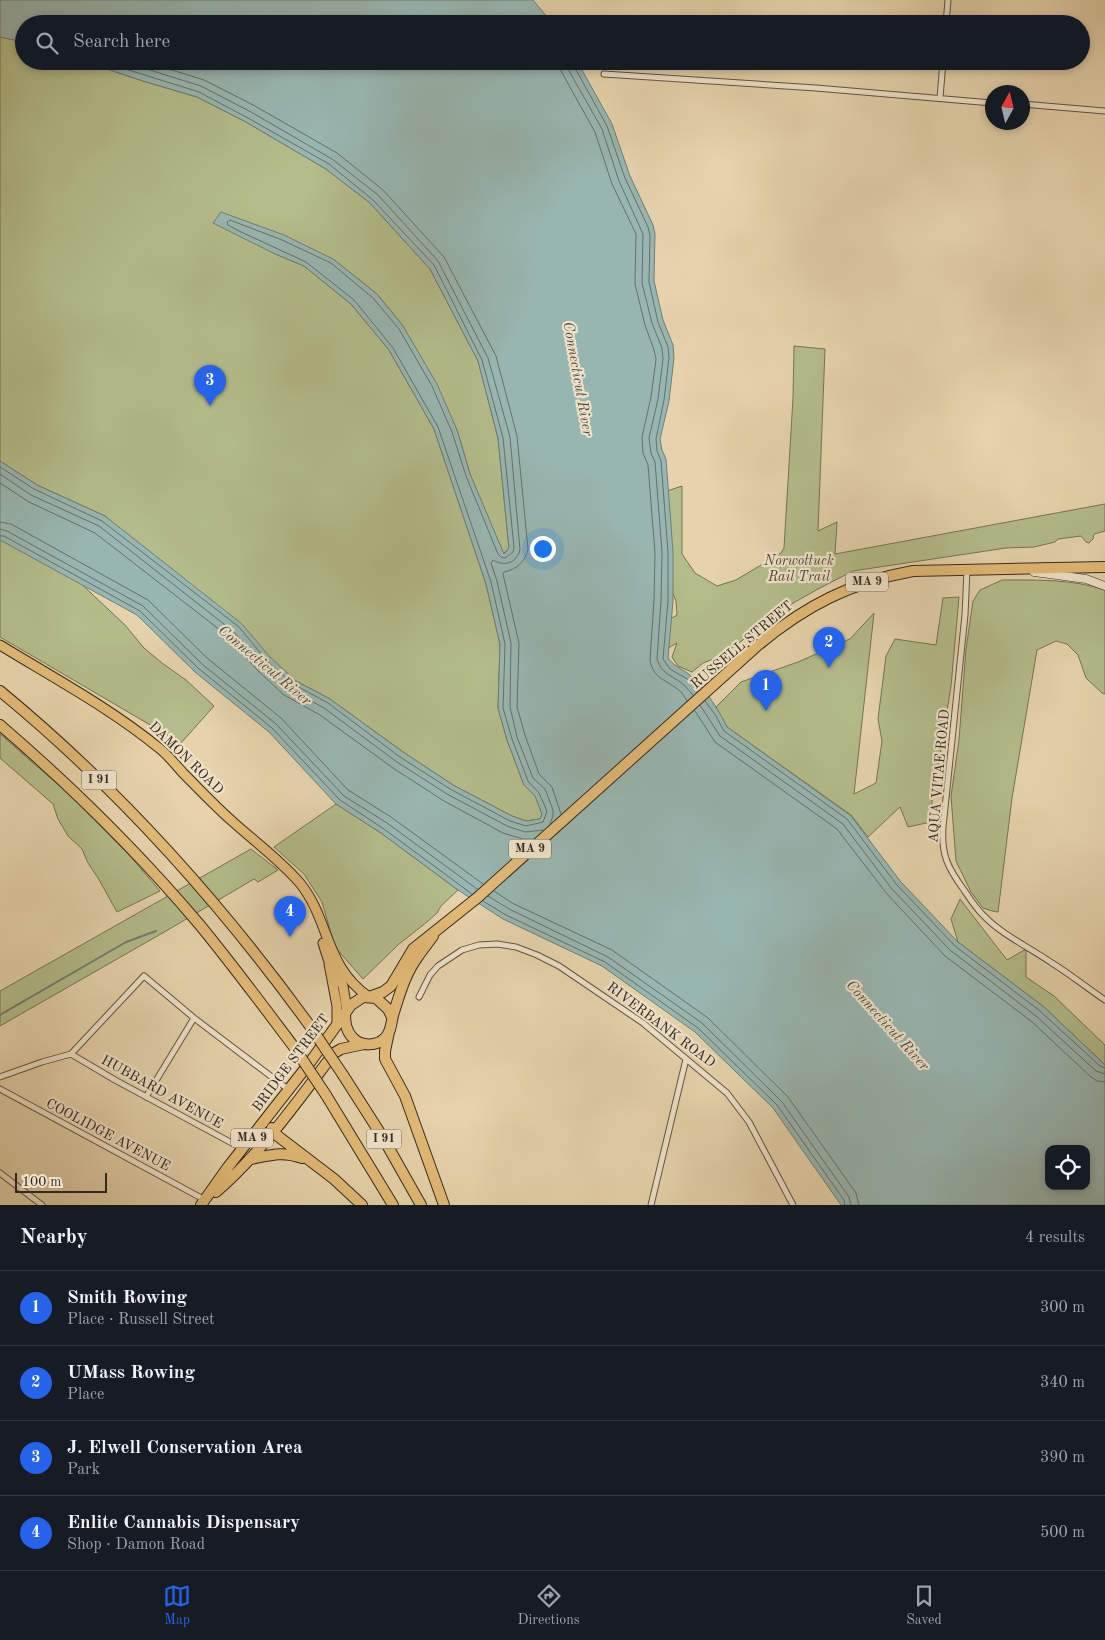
<!DOCTYPE html>
<html lang="en">
<head>
<meta charset="utf-8">
<style>
  body { margin:0; font-family:"Old Standard TT",serif; background:#20242c; color:#f1f3f6 }
  .controls { position:absolute; right:15px; bottom:15px; display:grid; overflow:hidden; border-radius:10px; box-shadow:0 2px 8px #0003 }
  .controls button { width:45px; height:45px; display:grid; place-items:center; padding:0; border:0; border-bottom:1px solid #363941; background:#171b24; color:#f1f3f6; font:25px sans-serif }
  .compass { position:absolute; left:985px; top:85px; width:45px; height:45px; border-radius:50%; background:#171b24; box-shadow:0 2px 8px #0003; rotate:8deg }
  .scale { position:absolute; left:15px; bottom:12px; width:92px; box-sizing:border-box; padding-left:5px; border:2px solid #352a21; border-top:0; font-size:14px; line-height:18px; white-space:nowrap; color:#352a21; -webkit-text-stroke:4px #efe2c9; paint-order:stroke }
  .you { position:absolute; left:542px; top:548px; width:18px; height:18px; margin:-12px; border:4px solid #fff; border-radius:50%; background:#1a73e8; box-shadow:0 0 0 8px #1a73e833 }
  .badge { display:grid; place-items:center; width:32px; height:32px; border-radius:50%; background:#2563eb; color:#fff; font-size:16px; font-weight:700 }
  .pin { position:absolute; translate:-50% -41px; filter:drop-shadow(0 1px 2px #0008) }
  .pin::after { content:''; position:absolute; top:26px; width:18px; height:15px; background:inherit; clip-path:polygon(0 0,100% 0,50% 100%) }
  .list { margin:0; padding:0; list-style:none }
  h2 { display:flex; justify-content:space-between; align-items:center; height:65px; margin:0; padding:0 20px; font-size:21px }
  h2 small { font-size:16px; font-weight:400; color:#9ea1a6 }
  .list li { display:grid; grid-template-columns:32px 1fr auto; gap:15px; align-items:center; box-sizing:border-box; height:75px; padding:0 20px; border-top:1px solid #363941 }
  .list b { display:block; font-size:19px; white-space:nowrap }
  .list p { margin:0; font-size:16px; white-space:nowrap; color:#9ea1a6 }
  .list em { font-size:16px; font-style:normal; color:#9ea1a6 }
  .icon { flex:none; width:28px; height:28px; fill:none; stroke:currentColor; stroke-width:2; stroke-linecap:round; stroke-linejoin:round }
  .map { position:relative; flex:none; width:1105px; height:1205px; overflow:hidden }
  .search { position:absolute; background:#171b24; box-shadow:0 2px 8px #0003; left:15px; right:15px; top:15px; height:55px; display:flex; align-items:center; gap:12px; box-sizing:border-box; padding:0 18px; border-radius:28px; color:#9ea1a6; font-size:19px }
  .sheet { height:365px; background:#171b24 }
  nav { display:flex; justify-content:space-around; align-items:center; box-sizing:border-box; height:70px; border-top:1px solid #363941; background:#171b24; font-size:14px; color:#9ea1a6 }
  nav a { display:grid; justify-items:center; gap:2px }
  nav .on { color:#2563eb }
  .map>svg:first-child { display:block }
  .green { fill:#b3bc8a; stroke:#747356 }
  .water { fill:#98b6b1; stroke:#707e77; fill-rule:evenodd }
  .lines { fill:none; stroke-linecap:round; stroke-linejoin:round }
  .shore { stroke:#667069; stroke-width:1 }
  .stream { stroke:#707e77; stroke-width:2 }
  .street-casing { stroke:#615444; stroke-width:7 }
  .secondary-casing { stroke:#352a21; stroke-width:9 }
  .primary-casing { stroke:#352a21; stroke-width:11 }
  .highway-casing { stroke:#352a21; stroke-width:12 }
  .street { stroke:#efe2c9; stroke-width:5 }
  .secondary { stroke:#efe2c9; stroke-width:8 }
  .primary { stroke:#e3ba76; stroke-width:9 }
  .highway { stroke:#e3ba76; stroke-width:10 }
  .highway-bridge-casing { stroke:#352a21; stroke-width:12; stroke-linecap:butt }
  .highway-bridge { stroke:#e3ba76; stroke-width:10 }
  .labels { text-anchor:middle; dominant-baseline:central; stroke-width:4.5; stroke-linejoin:round; paint-order:stroke }
  .shield { fill:#efe2c9; stroke:#6d6153; stroke-width:1 }
  .shield-label { font-size:12px; font-weight:bold; fill:#352a21 }
  .park-label { font-size:14px; font-style:italic; fill:#4e4736; stroke:#efe2c9 }
  .street-label { font-size:14px; fill:#352a21; stroke:#efe2c9 }
  .water-label { font-size:15px; font-style:italic; fill:#4e4d45; stroke:#efe2c9 }
</style>
</head>
<body>
<div class="map">
<svg width="1105" height="1205" viewBox="0 0 1105 1205">
  <rect width="100%" height="100%" fill="#e6d3ac"/>
  <filter id="stains"><feTurbulence type="fractalNoise" baseFrequency=".004" numOctaves="4"/><feColorMatrix values="0 0 0 0 .2 0 0 0 0 .09 0 0 0 0 .02 0 0 0 .5 -.17"/></filter>
  <radialGradient id="worn" r=".72"><stop offset=".6" stop-color="#630" stop-opacity="0"/><stop offset="1" stop-color="#630" stop-opacity=".3"/></radialGradient>
  <path class="green" d="M0,37L24,42V61H83L143,81L197,97L246,122L326,169L370,203L430,269L478,361L498,438L509,548L503,554L470,474L457,430L403,326L377,294L333,259L273,253L304,266L351,304L389,350L434,429L486,584L500,644L498,708L507,740L524,785L535,795L542,814L540,819L526,821L512,816L453,785L403,752L330,699L296,681L105,516L37,485L0,461Z
    M794,346L825,349L818,531L837,522L835,554L1105,504V531L1094,534L1093,539L1089,543L1086,542L1081,536L1058,539L1055,542L1034,547L1006,548L853,571L818,589L774,614L751,634L721,656L703,663L692,672L678,666L672,657L677,643L590,692L583,671L677,615L676,601L669,585L667,491L682,486V554L695,573L717,586L736,580L781,553L784,548L793,398Z
    M0,526L76,579L125,625L144,648L162,663L186,680L214,706L181,743L0,637Z
    M1002,580C1036,580 1073,579 1105,590V694L1102,693L1086,678L1078,655L1067,644L1056,641L1037,650L1012,798L998,912L992,911L983,908L971,892L956,861L951,796L959,740L966,649L973,601L980,590Z
    M959,597L951,686L939,762L933,784L931,822L908,827L900,807L868,837L851,815L727,727L716,707L741,682L798,662L850,639L874,613L854,794L876,783L882,741L878,719L886,656L895,639L936,645L943,598Z
    M0,734L70,795L129,855L160,891L117,912L98,878L88,863L82,849L68,836L58,819L53,804L0,758Z
    M336,804L381,833L458,890L441,906L437,913L427,922L399,944L363,979L335,947L322,902L304,874L274,847Z
    M251,849L278,870L258,882L254,879L166,931L0,1026V991Z
    M960,899L1007,960L1026,949V977L1054,996L1105,1045V1065L1044,1007L958,942L951,919Z"/>
  <path class="water" d="M0,0H533L553,24H24V42L0,37Z
    M83,61H577L612,124L630,176L653,225L655,234L654,281L663,320L673,345L674,358L669,401L660,439L662,450L666,459L673,552V601L668,658C675,668 686,670 693,678C707,692 719,710 727,727L851,816L901,882L958,942L1044,1007L1105,1065V1205H841L773,1108L695,1032L602,966L503,919L458,890L381,833L336,804L269,732L195,672L137,615L0,540V461L37,485L105,516L242,624L270,657L296,681L330,699L403,752L453,785L512,816L526,821L540,819L542,814L535,796L524,785L507,740L498,708L500,644L486,584L434,429L389,350L351,304L304,266L273,253L213,223L221,212L284,235L333,259L377,294L403,326L437,384L457,430L470,474L504,554L509,548L498,438L478,361L430,269L370,203L326,169L246,122L197,97L143,81ZM1049,1149H1086V1186H1049Z"/>
  <g class="lines">
    <path class="shore" d="M121,61L201,86L251,112L332,159L378,195L438,261L488,358L510,437L520,550C516,563 505,567 493,560L491,563L497,581L511,643L510,707L517,737L533,778L545,789L553,810V816L550,824
      M143,61L204,80L255,106L337,153L383,190L444,257L496,356L517,436L528,549C526,561 516,570 504,572L503,574L519,643L517,707L525,735L539,774L552,787L561,814
      M559,61L561,71L595,132L612,184L636,234L635,284L645,325L654,350L656,359L651,397L642,437L643,453L648,465L655,553L654,600L650,660C653,679 667,680 680,691C682,693 685,697 687,701
      M567,61L568,69L602,129L619,181L643,234L642,283L652,323L662,348L663,359L658,399L649,438L651,453L655,462L662,552L661,601L657,659C661,675 675,676 685,686C688,689 690,692 693,695
      M573,61L574,66L607,126L625,178L648,227L650,235L649,282L658,322L668,347L669,358L664,400L656,439L657,451L661,461L668,552V601L663,659L670,669L689,680L697,691
      M0,467L34,489L102,521L239,627L267,661L293,684L328,703L400,757L450,789L510,821L526,826L543,822L547,811L539,793L528,781L512,739L503,708L505,644L491,582L438,427L393,348L354,300L306,262L239,231L228,225L227,222L230,220L282,240L331,263L373,298L399,329L432,386L452,432L466,476L498,554L501,557L505,558L513,552L514,547L503,438L482,360L434,265L373,200L329,164L248,118L199,92L100,61
      M0,474L31,495L99,526L234,632L262,665L289,689L324,708L397,762L447,794L507,826L525,832L543,830
      M0,483L29,502L95,533L229,637L257,670L284,695L320,715L393,768L444,801L503,833L523,839H533
      M0,522L11,524L148,600L207,658L281,718L348,790L391,817L483,884
      M0,529L7,531L143,606L202,664L276,724L344,796L387,823L477,889
      M0,536H4L140,611L198,668L272,728L340,800L384,829L472,894
      M705,701L716,716L724,731L847,819L897,885L955,946L1040,1011L1100,1066L1105,1068
      M700,705L720,736L843,824L892,889L950,950L1036,1016L1096,1071L1105,1074
      M695,711L715,742L837,829L887,894L945,956L1031,1021L1091,1077L1097,1081L1105,1082
      M494,891L512,903L612,950L708,1018L788,1097L856,1193L859,1205
      M488,896L509,909L608,957L702,1023L782,1102L849,1197L851,1205
      M483,901L506,915L605,962L698,1028L777,1105L844,1200L845,1205"/>
    <path class="stream" d="M0,1015L126,942L156,931"/>
    <defs>
      <path id="street" d="M946,24L948,0
        M604,74L816,88L992,103
        M940,98L943,61
        M1022,104L1105,111
        M967,570L965,615L943,827C941,855 948,868 964,890C970,899 975,907 983,915C1002,935 1029,947 1052,963C1070,974 1087,988 1105,1000
        M419,997L430,975L438,966L462,950L479,945L497,944L516,947L537,955L559,966L643,1023L727,1093L749,1122L793,1205
        M71,1054L115,1080L243,1149
        M0,1077L42,1062L71,1054L144,976L194,1018L289,1090
        M0,1089L205,1200
        M146,1097L194,1018
        M0,1173L42,1205
        M651,1205L686,1059"/>
      <path id="secondary" d="M1034,572L1086,579L1105,586"/>
      <path id="primary" d="M0,645C54,678 110,708 159,748C168,755 175,764 183,773C199,789 215,806 232,821C254,841 279,859 299,882C330,919 324,966 369,997
        M323,943L328,959L343,986L347,1010
        M329,964L337,1006V1025"/>
      <path id="highway" d="M0,691C118,788 220,902 310,1026
        M0,725C71,786 138,852 199,924C232,964 263,1006 294,1047
        M369,997L383,992L391,986L413,949L477,898L757,646C805,606 851,582 913,571L1105,567
        M345,1013C345,1023 346,1031 353,1038C362,1047 377,1046 385,1038C392,1031 391,1021 394,1012C400,993 406,972 419,955C423,949 428,943 433,936
        M389,1032L385,1051V1059L405,1096L444,1205
        M343,1075L382,1136L421,1205
        M326,1095L393,1205
        M272,1128L274,1133L279,1137L334,1179L362,1205
        M251,1159C271,1155 282,1151 302,1158
        M216,1192C262,1152 297,1102 334,1053L341,1049L364,1044
        M201,1205L228,1167L311,1061L351,1005L363,997L376,998L388,1009L392,1017"/>
    </defs>
    <use href="#street" class="street-casing"/>
    <use href="#secondary" class="secondary-casing"/>
    <use href="#primary" class="primary-casing"/>
    <use href="#highway" class="highway-casing"/>
    <use href="#street" class="street"/>
    <use href="#secondary" class="secondary"/>
    <use href="#primary" class="primary"/>
    <use href="#highway" class="highway"/>
    <defs>
      <path id="highway-bridge" d="M310,1026L343,1075
        M294,1047L326,1095"/>
    </defs>
    <use href="#highway-bridge" class="highway-bridge-casing"/>
    <use href="#highway-bridge" class="highway-bridge"/>
  </g>
  <g class="labels">
    <g class="shield">
      <rect x="846" y="572.5" width="42" height="19" rx="4"/>
      <rect x="81.5" y="770.5" width="35" height="19" rx="4"/>
      <rect x="509" y="839.5" width="42" height="19" rx="4"/>
      <rect x="231" y="1128.5" width="42" height="19" rx="4"/>
      <rect x="366.5" y="1129.5" width="35" height="19" rx="4"/>
    </g>
    <g class="shield-label">
      <text x="867" y="582">MA 9</text>
      <text x="99" y="780">I 91</text>
      <text x="530" y="849">MA 9</text>
      <text x="252" y="1138">MA 9</text>
      <text x="384" y="1139">I 91</text>
    </g>
    <g class="park-label">
      <text x="799" y="561">Norwottuck<tspan x="799" dy="16">Rail Trail</tspan></text>
    </g>
    <g class="street-label">
      <text transform="translate(742 645) rotate(-40)">RUSSELL STREET</text>
      <text transform="translate(186 758) rotate(44)">DAMON ROAD</text>
      <text transform="translate(939 776) rotate(-85)">AQUA VITAE ROAD</text>
      <text transform="translate(661 1025) rotate(37)">RIVERBANK ROAD</text>
      <text transform="translate(291 1063) rotate(-53)">BRIDGE STREET</text>
      <text transform="translate(162 1092) rotate(29)">HUBBARD AVENUE</text>
      <text transform="translate(108 1135) rotate(28)">COOLIDGE AVENUE</text>
    </g>
    <g class="water-label">
      <text transform="translate(577 379) rotate(80)">Connecticut River</text>
      <text transform="translate(264 666) rotate(40)">Connecticut River</text>
      <text transform="translate(887 1026) rotate(48)">Connecticut River</text>
    </g>
  </g>
  <rect width="100%" height="100%" filter="url(#stains)"/>
  <rect width="100%" height="100%" fill="url(#worn)"/>
</svg>
<div class="controls">
<button><svg class="icon" aria-label="locate" viewBox="0 0 24 24"><circle cx="12" cy="12" r="6"/><path d="M12 2v4M12 18v4M2 12h4M18 12h4"/></svg></button>
</div>
<svg class="compass" viewBox="-18 -18 36 36"><path d="M0-13l5 13h-10z" fill="#e53935"/><path d="M0 13l5-13h-10z" fill="#9ea1a6"/></svg>
<div class="scale">100 m</div>
<div class="you"></div>
<div class="pin badge" style="left:766px;top:711px">1</div>
<div class="pin badge" style="left:829px;top:668px">2</div>
<div class="pin badge" style="left:210px;top:406px">3</div>
<div class="pin badge" style="left:290px;top:937px">4</div>
<div class="search"><svg class="icon" aria-label="search" viewBox="0 0 24 24"><circle cx="10" cy="10" r="6"/><path d="M15 15l6 6"/></svg>Search here</div>
</div>
<section class="sheet">
<h2>Nearby<small>4 results</small></h2>
<ul class="list">
<li><span class="badge">1</span><div><b>Smith Rowing</b><p>Place · Russell Street</p></div><em>300 m</em></li>
<li><span class="badge">2</span><div><b>UMass Rowing</b><p>Place</p></div><em>340 m</em></li>
<li><span class="badge">3</span><div><b>J. Elwell Conservation Area</b><p>Park</p></div><em>390 m</em></li>
<li><span class="badge">4</span><div><b>Enlite Cannabis Dispensary</b><p>Shop · Damon Road</p></div><em>500 m</em></li>
</ul>
</section>
<nav>
<a class="on"><svg class="icon" aria-label="map" viewBox="0 0 24 24"><path d="M3 6l6-2 6 2 6-2v14l-6 2-6-2-6 2zM9 4v14M15 6v14"/></svg>Map</a>
<a><svg class="icon" aria-label="directions" viewBox="0 0 24 24"><path d="M12 3l9 9-9 9-9-9zM9 14v-3h6M13 9l2 2-2 2"/></svg>Directions</a>
<a><svg class="icon" aria-label="saved" viewBox="0 0 24 24"><path d="M7 4h10v16l-5-4-5 4z"/></svg>Saved</a>
</nav>
</body>
</html>
